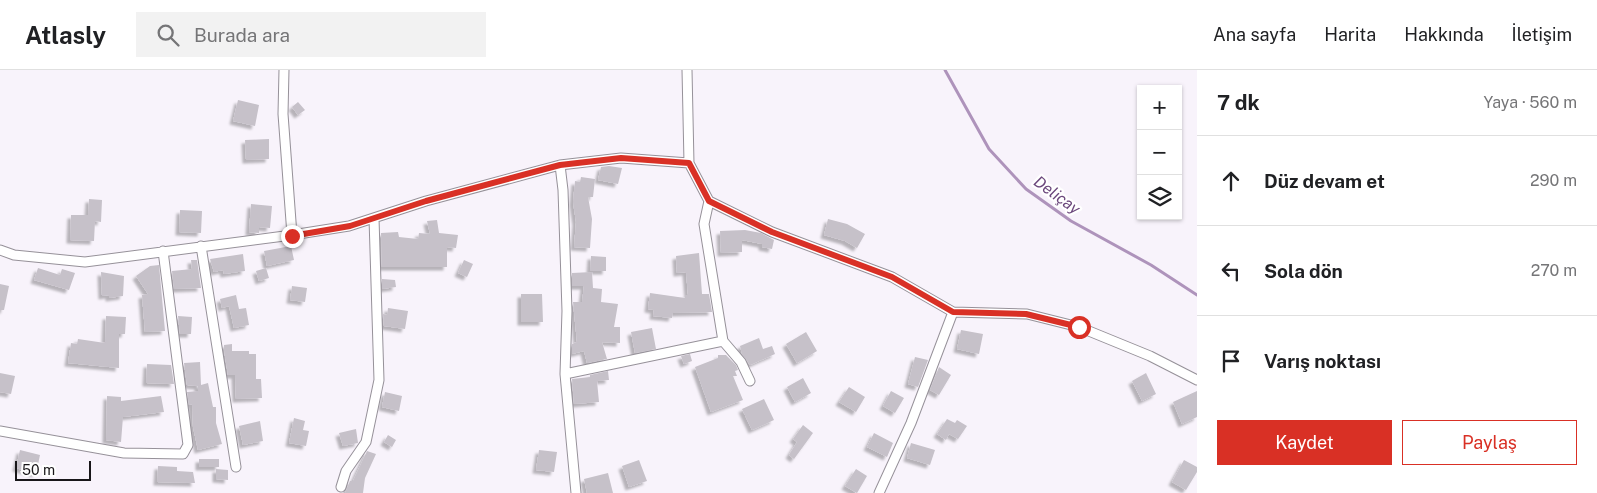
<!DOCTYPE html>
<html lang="tr">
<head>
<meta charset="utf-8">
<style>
  body { margin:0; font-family:"Public Sans",sans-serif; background:#f2f2f2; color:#202124 }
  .controls { position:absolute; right:15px; top:15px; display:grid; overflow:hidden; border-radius:0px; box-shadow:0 1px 4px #0004 }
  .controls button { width:45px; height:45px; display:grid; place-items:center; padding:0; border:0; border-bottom:1px solid #e0e0e0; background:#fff; color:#202124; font:25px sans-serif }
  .scale { position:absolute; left:15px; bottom:12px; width:76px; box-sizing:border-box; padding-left:5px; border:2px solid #181619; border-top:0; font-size:14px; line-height:18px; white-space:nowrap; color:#181619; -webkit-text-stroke:4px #fff; paint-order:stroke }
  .stop { position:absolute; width:15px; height:15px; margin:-11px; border:4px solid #d93025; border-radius:50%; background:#fff }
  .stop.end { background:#d93025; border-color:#fff; box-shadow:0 1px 5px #0008 }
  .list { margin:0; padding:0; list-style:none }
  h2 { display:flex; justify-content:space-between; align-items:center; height:65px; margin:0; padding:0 20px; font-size:21px }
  h2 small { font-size:16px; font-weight:400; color:#757577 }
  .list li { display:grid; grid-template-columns:32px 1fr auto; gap:15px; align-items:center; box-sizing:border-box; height:90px; padding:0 20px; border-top:1px solid #e0e0e0 }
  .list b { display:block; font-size:19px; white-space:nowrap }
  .list em { font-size:16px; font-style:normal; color:#757577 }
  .actions { display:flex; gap:10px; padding:15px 20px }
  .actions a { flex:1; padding:11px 0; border:1px solid #d93025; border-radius:0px; text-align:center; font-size:18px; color:#d93025 }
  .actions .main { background:#d93025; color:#fff }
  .icon { flex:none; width:28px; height:28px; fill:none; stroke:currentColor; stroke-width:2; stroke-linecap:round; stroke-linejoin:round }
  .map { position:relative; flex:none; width:1197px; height:423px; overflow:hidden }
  header { display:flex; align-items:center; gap:30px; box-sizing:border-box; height:70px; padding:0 25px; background:#fff; border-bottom:1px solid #e0e0e0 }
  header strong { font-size:24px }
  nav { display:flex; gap:28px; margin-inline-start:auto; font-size:18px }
  .search { width:350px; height:45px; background:#f2f2f2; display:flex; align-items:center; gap:12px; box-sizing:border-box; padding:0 18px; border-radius:0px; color:#757577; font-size:19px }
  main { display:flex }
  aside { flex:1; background:#fff }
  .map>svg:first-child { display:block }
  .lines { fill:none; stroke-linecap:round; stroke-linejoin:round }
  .stream { stroke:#ae93bb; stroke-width:3 }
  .building { fill:#c6c1c9; filter:url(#shadow) }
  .street-casing { stroke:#969199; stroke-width:11 }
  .street { stroke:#fff; stroke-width:9 }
  .route { stroke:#d93025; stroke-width:6 }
  .labels { text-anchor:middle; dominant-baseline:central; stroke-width:4.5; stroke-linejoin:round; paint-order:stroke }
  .water-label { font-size:16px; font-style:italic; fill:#6b477c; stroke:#fff }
</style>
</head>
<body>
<header>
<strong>Atlasly</strong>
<div class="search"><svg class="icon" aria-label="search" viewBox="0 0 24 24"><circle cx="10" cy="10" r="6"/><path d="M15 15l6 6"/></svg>Burada ara</div>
<nav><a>Ana sayfa</a><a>Harita</a><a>Hakkında</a><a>İletişim</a></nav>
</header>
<main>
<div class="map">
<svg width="1197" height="423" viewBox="0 0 1197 423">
  <defs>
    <filter id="shadow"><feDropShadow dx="-3.5" dy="3.5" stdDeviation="1" flood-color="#0004"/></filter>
  </defs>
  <rect width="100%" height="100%" fill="#f8f3fb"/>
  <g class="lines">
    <path class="stream" d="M945,0L989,79L1026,119L1071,151L1151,195L1197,225"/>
  </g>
  <path class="building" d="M238,30L259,35L255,56L233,51Z
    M298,32L305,40L298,45L292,37Z
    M269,69V89L246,90L245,70Z
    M609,96L622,98L618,114L598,110L601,97Z
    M581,107L595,109L593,127H588L592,149L590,178L574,177L576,152L573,132L575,111L580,112Z
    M89,129L102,130L101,152L95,151L94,171L70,170L71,145H88Z
    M251,134L272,136L270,158L259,157V163L249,162Z
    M180,140L202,141L201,163L179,162Z
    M828,149L847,154L865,164L857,178L845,171L824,165Z
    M437,150L439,163L458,165L456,178L447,177V197H382L381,163L398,162L399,167L418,169L419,163L430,164L427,151Z
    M745,160L761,163L774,170L772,179L762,177V174L742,170V182L721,183L720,161Z
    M291,176L294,190L267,196L264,181Z
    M699,183L702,224H709L712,242L673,243L672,248L653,246L654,240L648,239L650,223L685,228V225H688L686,202L677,203L676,186Z
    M243,184L245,201L224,204L223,200L214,202L210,189Z
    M591,186L606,187V201H590Z
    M191,190H197L201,218L174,219L172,201L192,199Z
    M464,190L473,194L467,207L458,203Z
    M159,195L165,261L145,262L142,225L148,224L136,206L150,196Z
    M38,198L60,205L62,199L75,203L69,220L34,210Z
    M266,198L269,208L259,211L256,201Z
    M101,202L124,206L123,226L109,228V225L102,226Z
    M592,202L593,218L602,219L601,232L618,234L614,257H620V273L602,272L607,289L587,293L584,281L572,284V274L577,272L573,232H582L584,216H572V203Z
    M382,209L395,210L396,217L382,219Z
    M0,214L9,216L4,240H0Z
    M292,216L307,218L305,232L290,230Z
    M521,224H542L543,252H521Z
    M236,225L239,239L246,238L249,255L234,258L229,236L222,238L220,229Z
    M388,238L408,241L405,259L384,256L383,244L387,245Z
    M106,246L126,247L125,264H119V298L68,293L71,273L77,274L78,269L105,273Z
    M178,246L192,247L191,264H180Z
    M652,258L656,279L635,283L631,262Z
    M961,260L983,264L979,284L957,279Z
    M806,262L817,281L797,293L786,274Z
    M759,268L763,279L772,276L775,284L750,295L742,284L740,276Z
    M232,274V281H249V284H256V309H261L262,328L236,329L235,305H228L224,280V275Z
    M690,284L692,291L684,294L681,286Z
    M718,285H726L736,295L738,300L735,301L737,306H733L743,330L711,342L695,297L718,288Z
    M915,287L928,290L918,317L908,314Z
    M200,292L201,315L208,313L213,337H216V353L222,374L198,380L193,357L192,334L189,335L187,322L198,321V316L187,315L184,293Z
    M147,294L171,295L174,314L146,313Z
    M939,297L951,305L939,325L930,320Z
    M608,301L609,310L597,311L599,332L574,334L572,309L590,307V305Z
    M0,303L15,306L11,324L0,322Z
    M1146,303L1156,324L1142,331L1132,311Z
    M803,308L811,323L795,332L787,317Z
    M849,317L865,327L856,342L839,332Z
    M891,321L904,328L895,343L883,336Z
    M1197,321V347L1182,354L1173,332Z
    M385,322L402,326L399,341L382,337Z
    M107,326L121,327V331L161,326L164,342L123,347L121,372L106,370Z
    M764,329L774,350L752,360L742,339Z
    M294,348L305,351L303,360L309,361L306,376L289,373Z
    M947,349L955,353L957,350L967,356L958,369L949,364L946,370L937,364Z
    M260,351L263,371L243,375L239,356Z
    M803,355L813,363L794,389L789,385L797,372L793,369Z
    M356,359L358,373L343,376L339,363Z
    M874,363L893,373L887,387L867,377Z
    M388,365L396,370L392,377L384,372Z
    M911,373L935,380L930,395L907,388Z
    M20,380L40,385L36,404L16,398Z
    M539,380L557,382L554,402L536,400Z
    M367,381L376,384L365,408L363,423H345L350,411H353Z
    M199,389H219V397H199Z
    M639,390L647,411L629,417L622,396Z
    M1184,390L1197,397V402L1186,420L1172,412Z
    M158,396L177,397V401L193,402L195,413L157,412Z
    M216,399L228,400V410L216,409Z
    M856,399L867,406L857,423L845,416Z
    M608,403L613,423H587L584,409Z"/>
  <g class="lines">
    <defs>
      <path id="street" d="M284,0L283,44L292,165
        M687,0L689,93L709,131L704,154L723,271L741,292L750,311
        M560,95L563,120L567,241L565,304L576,423
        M709,131L772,162L892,207L953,242L1027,244L1079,257L1150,286L1197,310
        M201,176L236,397
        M0,180L14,185L85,192L292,165L349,156L426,131L560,95L621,88L689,93
        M565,304L723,271
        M0,361L124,383L183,384L188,375L163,181
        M341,417L346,401L366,372L379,310L374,148
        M879,423L911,353L953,242"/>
    </defs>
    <use href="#street" class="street-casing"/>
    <use href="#street" class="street"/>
  </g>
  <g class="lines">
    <path class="route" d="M292,166L350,156L426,131L560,95L621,88L689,93L709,131L772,162L892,207L953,242L1026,244L1079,257"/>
  </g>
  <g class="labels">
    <g class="water-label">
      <text transform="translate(1057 125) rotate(36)">Deliçay</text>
    </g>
  </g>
</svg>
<div class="controls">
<button>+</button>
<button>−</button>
<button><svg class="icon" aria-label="layers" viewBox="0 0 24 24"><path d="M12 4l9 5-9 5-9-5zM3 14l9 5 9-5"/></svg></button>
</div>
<div class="scale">50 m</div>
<div class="stop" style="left:1079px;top:257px"></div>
<div class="stop end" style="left:292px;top:166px"></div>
</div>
<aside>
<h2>7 dk<small>Yaya · 560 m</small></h2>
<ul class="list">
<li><svg class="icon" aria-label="ahead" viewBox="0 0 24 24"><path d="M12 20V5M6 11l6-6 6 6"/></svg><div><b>Düz devam et</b></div><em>290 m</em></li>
<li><svg class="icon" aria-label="left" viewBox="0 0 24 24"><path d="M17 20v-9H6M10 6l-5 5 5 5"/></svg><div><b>Sola dön</b></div><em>270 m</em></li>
<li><svg class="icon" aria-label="arrive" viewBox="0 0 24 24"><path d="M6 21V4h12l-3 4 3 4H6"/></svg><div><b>Varış noktası</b></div></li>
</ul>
<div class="actions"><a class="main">Kaydet</a><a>Paylaş</a></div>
</aside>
</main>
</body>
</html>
